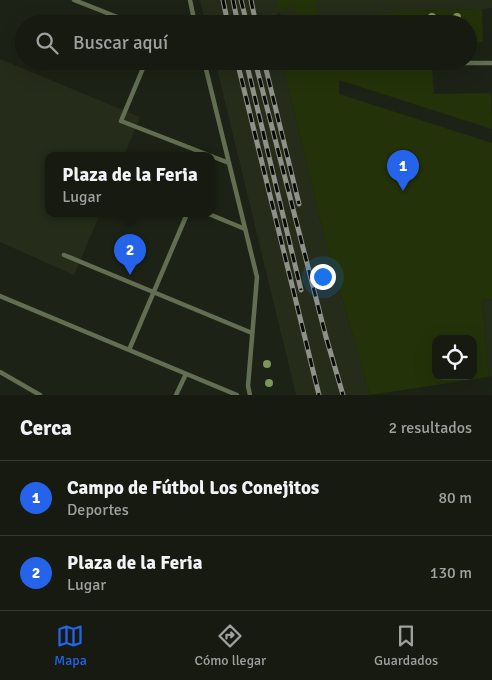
<!DOCTYPE html>
<html lang="es">
<head>
<meta charset="utf-8">
<style>
  body { margin:0; font-family:Signika,sans-serif; background:#23271e; color:#f1f3f6 }
  .controls { position:absolute; right:15px; bottom:15px; display:grid; overflow:hidden; border-radius:10px; box-shadow:0 5px 20px #0002 }
  .controls button { width:45px; height:45px; display:grid; place-items:center; padding:0; border:0; border-bottom:1px solid #353830; background:#161a10; color:#f1f3f6; font:25px sans-serif }
  .you { position:absolute; left:322px; top:276px; width:18px; height:18px; margin:-12px; border:4px solid #fff; border-radius:50%; background:#1a73e8; box-shadow:0 0 0 8px #1a73e833 }
  .badge { display:grid; place-items:center; width:32px; height:32px; border-radius:50%; background:#2563eb; color:#fff; font-size:16px; font-weight:700 }
  .pin { position:absolute; translate:-50% -41px; filter:drop-shadow(0 1px 2px #0008) }
  .pin::after { content:''; position:absolute; top:26px; width:18px; height:15px; background:inherit; clip-path:polygon(0 0,100% 0,50% 100%) }
  .popup { position:absolute; left:45px; top:152px; width:170px; height:65px; box-sizing:border-box; display:grid; place-content:center; border-radius:10px; background:#161a10; filter:drop-shadow(0 1px 4px #0005); font-size:16px; white-space:nowrap; color:#9ea19f }
  .popup b { font-size:19px; color:#f1f3f6 }
  .popup::after { content:''; position:absolute; left:50%; top:100%; margin-left:-10px; border:10px solid transparent; border-top-color:#161a10 }
  .list { margin:0; padding:0; list-style:none }
  h2 { display:flex; justify-content:space-between; align-items:center; height:65px; margin:0; padding:0 20px; font-size:21px }
  h2 small { font-size:16px; font-weight:400; color:#9ea19f }
  .list li { display:grid; grid-template-columns:32px 1fr auto; gap:15px; align-items:center; box-sizing:border-box; height:75px; padding:0 20px; border-top:1px solid #353830 }
  .list b { display:block; font-size:19px; white-space:nowrap }
  .list p { margin:0; font-size:16px; white-space:nowrap; color:#9ea19f }
  .list em { font-size:16px; font-style:normal; color:#9ea19f }
  .icon { flex:none; width:28px; height:28px; fill:none; stroke:currentColor; stroke-width:2; stroke-linecap:round; stroke-linejoin:round }
  .map { position:relative; flex:none; width:492px; height:395px; overflow:hidden }
  .search { position:absolute; background:#161a10; box-shadow:0 5px 20px #0002; left:15px; right:15px; top:15px; height:55px; display:flex; align-items:center; gap:12px; box-sizing:border-box; padding:0 18px; border-radius:28px; color:#9ea19f; font-size:19px }
  .sheet { height:215px; background:#161a10 }
  nav { display:flex; justify-content:space-around; align-items:center; box-sizing:border-box; height:70px; border-top:1px solid #353830; background:#161a10; font-size:14px; color:#9ea19f }
  nav a { display:grid; justify-items:center; gap:2px }
  nav .on { color:#2563eb }
  .map>svg:first-child { display:block }
  .built { fill:#252c1a }
  .green { fill:#233209; fill-rule:evenodd }
  .lines { fill:none; stroke-linecap:round; stroke-linejoin:round }
  .service { stroke:#616e51; stroke-width:4.5 }
  .rail-casing { stroke:#8d9188; stroke-width:5 }
  .rail { stroke:#080b06; stroke-width:3; stroke-dasharray:9; stroke-linecap:butt }
  .tree { fill:#7c9558 }
</style>
</head>
<body>
<div class="map">
<svg width="492" height="395" viewBox="0 0 492 395">
  <rect width="100%" height="100%" fill="#1d2216"/>
  <path class="built" d="M200,0H492V8L482,9L398,11L329,24L328,17L294,24L279,13L272,18L274,24H206Z
    M0,59L140,117L124,156H49V214H100L74,275L0,242Z
    M215,61H282L325,239L370,395H296Z
    M492,299V376L489,377L482,300Z"/>
  <path class="green" d="M276,0H316L319,14L297,20L294,6L279,10Z
    M482,9L483,42L468,43V24H329V22L398,11Z
    M282,61H321L328,67L337,70L432,69L434,94L491,93L492,129L339,80V94L492,143V299L482,300L489,377L370,395L325,239ZM436,339H473V376H436Z"/>
  <g class="lines">
    <path class="service" d="M74,0L135,24
      M190,0L195,24
      M146,61L121,121L229,163
      M204,61L257,277L248,386L250,395
      M335,61L341,63H492
      M209,214L245,229
      M64,255L252,333
      M0,296L237,395
      M129,350L187,214
      M0,372L40,395
      M176,395L186,374"/>
    <defs>
      <path id="rail" d="M223,0L228,24
        M233,0L238,24
        M241,0L247,24
        M251,0L256,24
        M237,61L319,395
        M246,61L301,290
        M255,61L326,337L343,395
        M264,61L299,204"/>
    </defs>
    <use href="#rail" class="rail-casing"/>
    <use href="#rail" class="rail"/>
  </g>
  <g class="tree">
    <circle cx="432" cy="17" r="4"/>
    <circle cx="457" cy="17" r="4"/>
    <circle cx="267" cy="364" r="4"/>
    <circle cx="269" cy="383" r="4"/>
  </g>
</svg>
<div class="controls">
<button><svg class="icon" aria-label="locate" viewBox="0 0 24 24"><circle cx="12" cy="12" r="6"/><path d="M12 2v4M12 18v4M2 12h4M18 12h4"/></svg></button>
</div>
<div class="you"></div>
<div class="pin badge" style="left:403px;top:191px">1</div>
<div class="pin badge" style="left:130px;top:275px">2</div>
<div class="popup"><b>Plaza de la Feria</b>Lugar</div>
<div class="search"><svg class="icon" aria-label="search" viewBox="0 0 24 24"><circle cx="10" cy="10" r="6"/><path d="M15 15l6 6"/></svg>Buscar aquí</div>
</div>
<section class="sheet">
<h2>Cerca<small>2 resultados</small></h2>
<ul class="list">
<li><span class="badge">1</span><div><b>Campo de Fútbol Los Conejitos</b><p>Deportes</p></div><em>80 m</em></li>
<li><span class="badge">2</span><div><b>Plaza de la Feria</b><p>Lugar</p></div><em>130 m</em></li>
</ul>
</section>
<nav>
<a class="on"><svg class="icon" aria-label="map" viewBox="0 0 24 24"><path d="M3 6l6-2 6 2 6-2v14l-6 2-6-2-6 2zM9 4v14M15 6v14"/></svg>Mapa</a>
<a><svg class="icon" aria-label="directions" viewBox="0 0 24 24"><path d="M12 3l9 9-9 9-9-9zM9 14v-3h6M13 9l2 2-2 2"/></svg>Cómo llegar</a>
<a><svg class="icon" aria-label="saved" viewBox="0 0 24 24"><path d="M7 4h10v16l-5-4-5 4z"/></svg>Guardados</a>
</nav>
</body>
</html>
